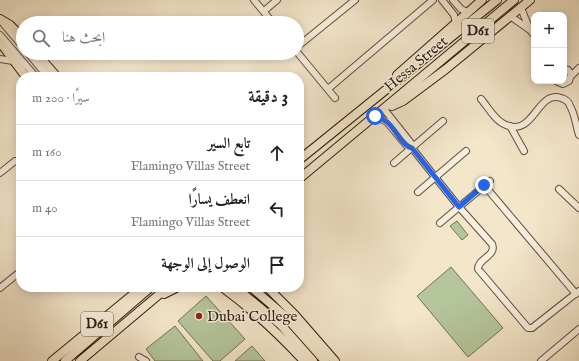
<!DOCTYPE html>
<html lang="ar">
<head>
<meta charset="utf-8">
<style>
  body { margin:0; font-family:"IM FELL English",Amiri,serif; background:#f6f6f6; color:#222; direction:rtl }
  .controls { position:absolute; right:12px; top:12px; display:grid; overflow:hidden; border-radius:8px; box-shadow:0 2px 10px #0003 }
  .controls button { width:36px; height:36px; display:grid; place-items:center; padding:0; border:0; border-bottom:1px solid #e0e0e0; background:#fff; color:#222; font:20px sans-serif }
  .stop { position:absolute; width:12px; height:12px; margin:-9px; border:3px solid #2563eb; border-radius:50%; background:#fff }
  .stop.end { background:#2563eb; border-color:#fff; box-shadow:0 1px 4px #0008 }
  .list { margin:0; padding:0; list-style:none }
  h2 { display:flex; justify-content:space-between; align-items:center; height:52px; margin:0; padding:0 16px; font-size:17px }
  h2 small { font-size:13px; font-weight:400; color:#767676 }
  .list li { display:grid; grid-template-columns:26px 1fr auto; gap:12px; align-items:center; box-sizing:border-box; height:56px; padding:0 16px; border-top:1px solid #e0e0e0 }
  .list b { display:block; font-size:15px; white-space:nowrap }
  .list p { margin:0; font-size:13px; white-space:nowrap; color:#767676 }
  .list em { font-size:13px; font-style:normal; color:#767676 }
  .icon { flex:none; width:22px; height:22px; fill:none; stroke:currentColor; stroke-width:2; stroke-linecap:round; stroke-linejoin:round }
  .map { position:relative; flex:none; width:579px; height:361px; overflow:hidden; direction:ltr }
  .search { position:absolute; background:#fff; box-shadow:0 2px 10px #0003; left:16px; top:16px; width:288px; height:44px; display:flex; align-items:center; gap:10px; box-sizing:border-box; padding:0 14px; border-radius:22px; color:#767676; font-size:15px }
  .panel { position:absolute; background:#fff; box-shadow:0 2px 10px #0003; left:16px; top:72px; width:288px; height:220px; border-radius:16px; direction:rtl }
  .map>svg:first-child { display:block }
  .green { fill:#b5c69c; stroke:#717156 }
  .lines { fill:none; stroke-linecap:round; stroke-linejoin:round }
  .minor-casing { stroke:#5f4e40; stroke-width:8 }
  .major-casing { stroke:#2d1c11; stroke-width:10 }
  .minor { stroke:#f8efdd; stroke-width:6 }
  .major { stroke:#f4e6cb; stroke-width:8 }
  .route { stroke:#2563eb; stroke-width:5 }
  .poi-dot { fill:#8f2418; stroke:#f8efdd; stroke-width:1.5 }
  .labels { text-anchor:middle; dominant-baseline:central; stroke-width:3; stroke-linejoin:round; paint-order:stroke }
  .shield { fill:#f8efdd; stroke:#6a5b4e; stroke-width:1 }
  .shield-label { font-size:14px; font-weight:bold; fill:#2d1c11 }
  .street-label { font-size:15px; fill:#2d1c11; stroke:#f8efdd }
  .poi-label { font-size:15px; fill:#2d1c11; stroke:#f8efdd; text-anchor:start }
</style>
</head>
<body>
<div class="map">
<svg width="579" height="361" viewBox="0 0 579 361">
  <rect width="100%" height="100%" fill="#f4e6cb"/>
  <filter id="stains"><feTurbulence type="fractalNoise" baseFrequency=".005" numOctaves="4"/><feColorMatrix values="0 0 0 0 .2 0 0 0 0 .09 0 0 0 0 .02 0 0 0 .5 -.17"/></filter>
  <radialGradient id="worn" r=".72"><stop offset=".6" stop-color="#630" stop-opacity="0"/><stop offset="1" stop-color="#630" stop-opacity=".3"/></radialGradient>
  <path class="green" d="M457,221L468,235L462,240L450,226Z
    M451,267L503,328L468,357L417,296Z
    M206,296L245,339L220,361H213L178,321Z
    M175,326L203,361H155L146,349Z
    M252,346L265,361H235Z"/>
  <g class="lines">
    <defs>
      <path id="minor" d="M254,0L273,23
        M442,0L454,15L456,23
        M453,0L461,9L467,12
        M521,8L530,30L534,35
        M264,11L277,0
        M510,16L530,30
        M2,22L23,47
        M0,35L36,77
        M297,47L355,0
        M297,52L335,98
        M28,53L48,77
        M0,59L13,61
        M571,76L579,68
        M556,81L563,84L569,81L571,74L568,70L564,69
        M328,89L433,0
        M481,99C488,107 495,121 506,125C534,137 537,90 561,98C565,99 569,102 570,106C575,114 576,126 579,135
        M384,109L411,143L412,148L459,207L492,244C497,256 478,258 478,269L528,328H532L579,291
        M375,116L387,122L407,146L412,148
        M510,126L524,151
        M394,163L443,121
        M0,173L15,161H21
        M484,185L576,294
        M559,189L579,208
        M418,192L466,151
        M440,223L490,181
        M0,288L21,271
        M139,357L146,361
        M541,361L579,329"/>
      <path id="major" d="M0,19L10,25L23,38
        M0,42L26,77
        M36,53L57,77
        M397,75L482,0
        M392,106L403,101L446,69L530,0
        M299,160L497,0
        M299,179L514,0
        M222,287C252,309 279,334 304,361
        M235,287L281,325L313,361
        M251,287L286,317L325,361
        M267,287L295,315L335,361
        M164,294L178,287
        M52,361L142,287
        M65,361L151,287
        M80,361L168,287"/>
    </defs>
    <use href="#minor" class="minor-casing"/>
    <use href="#major" class="major-casing"/>
    <use href="#minor" class="minor"/>
    <use href="#major" class="major"/>
  </g>
  <g class="lines">
    <path class="route" d="M375,116C379,118 383,119 387,122C395,128 403,147 412,148L459,207L484,185"/>
  </g>
  <circle class="poi-dot" cx="199" cy="316" r="4"/>
  <g class="labels">
    <g class="shield">
      <rect x="462" y="19" width="32" height="24" rx="3"/>
      <rect x="81" y="312" width="32" height="24" rx="3"/>
    </g>
    <g class="shield-label">
      <text x="478" y="31">D61</text>
      <text x="97" y="324">D61</text>
    </g>
    <g class="street-label">
      <text transform="translate(416 64) rotate(-40)">Hessa Street</text>
    </g>
    <g class="poi-label">
      <text x="207" y="316">Dubai College</text>
    </g>
  </g>
  <rect width="100%" height="100%" filter="url(#stains)"/>
  <rect width="100%" height="100%" fill="url(#worn)"/>
</svg>
<div class="controls">
<button>+</button>
<button>−</button>
</div>
<div class="stop" style="left:375px;top:116px"></div>
<div class="stop end" style="left:484px;top:185px"></div>
<div class="search"><svg class="icon" aria-label="search" viewBox="0 0 24 24"><circle cx="10" cy="10" r="6"/><path d="M15 15l6 6"/></svg>ابحث هنا</div>
<section class="panel">
<h2>3 دقيقة<small>سيرًا · 200 m</small></h2>
<ul class="list">
<li><svg class="icon" aria-label="ahead" viewBox="0 0 24 24"><path d="M12 20V5M6 11l6-6 6 6"/></svg><div><b>تابع السير</b><p>Flamingo Villas Street</p></div><em>160 m</em></li>
<li><svg class="icon" aria-label="left" viewBox="0 0 24 24"><path d="M17 20v-9H6M10 6l-5 5 5 5"/></svg><div><b>انعطف يسارًا</b><p>Flamingo Villas Street</p></div><em>40 m</em></li>
<li><svg class="icon" aria-label="arrive" viewBox="0 0 24 24"><path d="M6 21V4h12l-3 4 3 4H6"/></svg><div><b>الوصول إلى الوجهة</b></div></li>
</ul>
</section>
</div>
</body>
</html>
